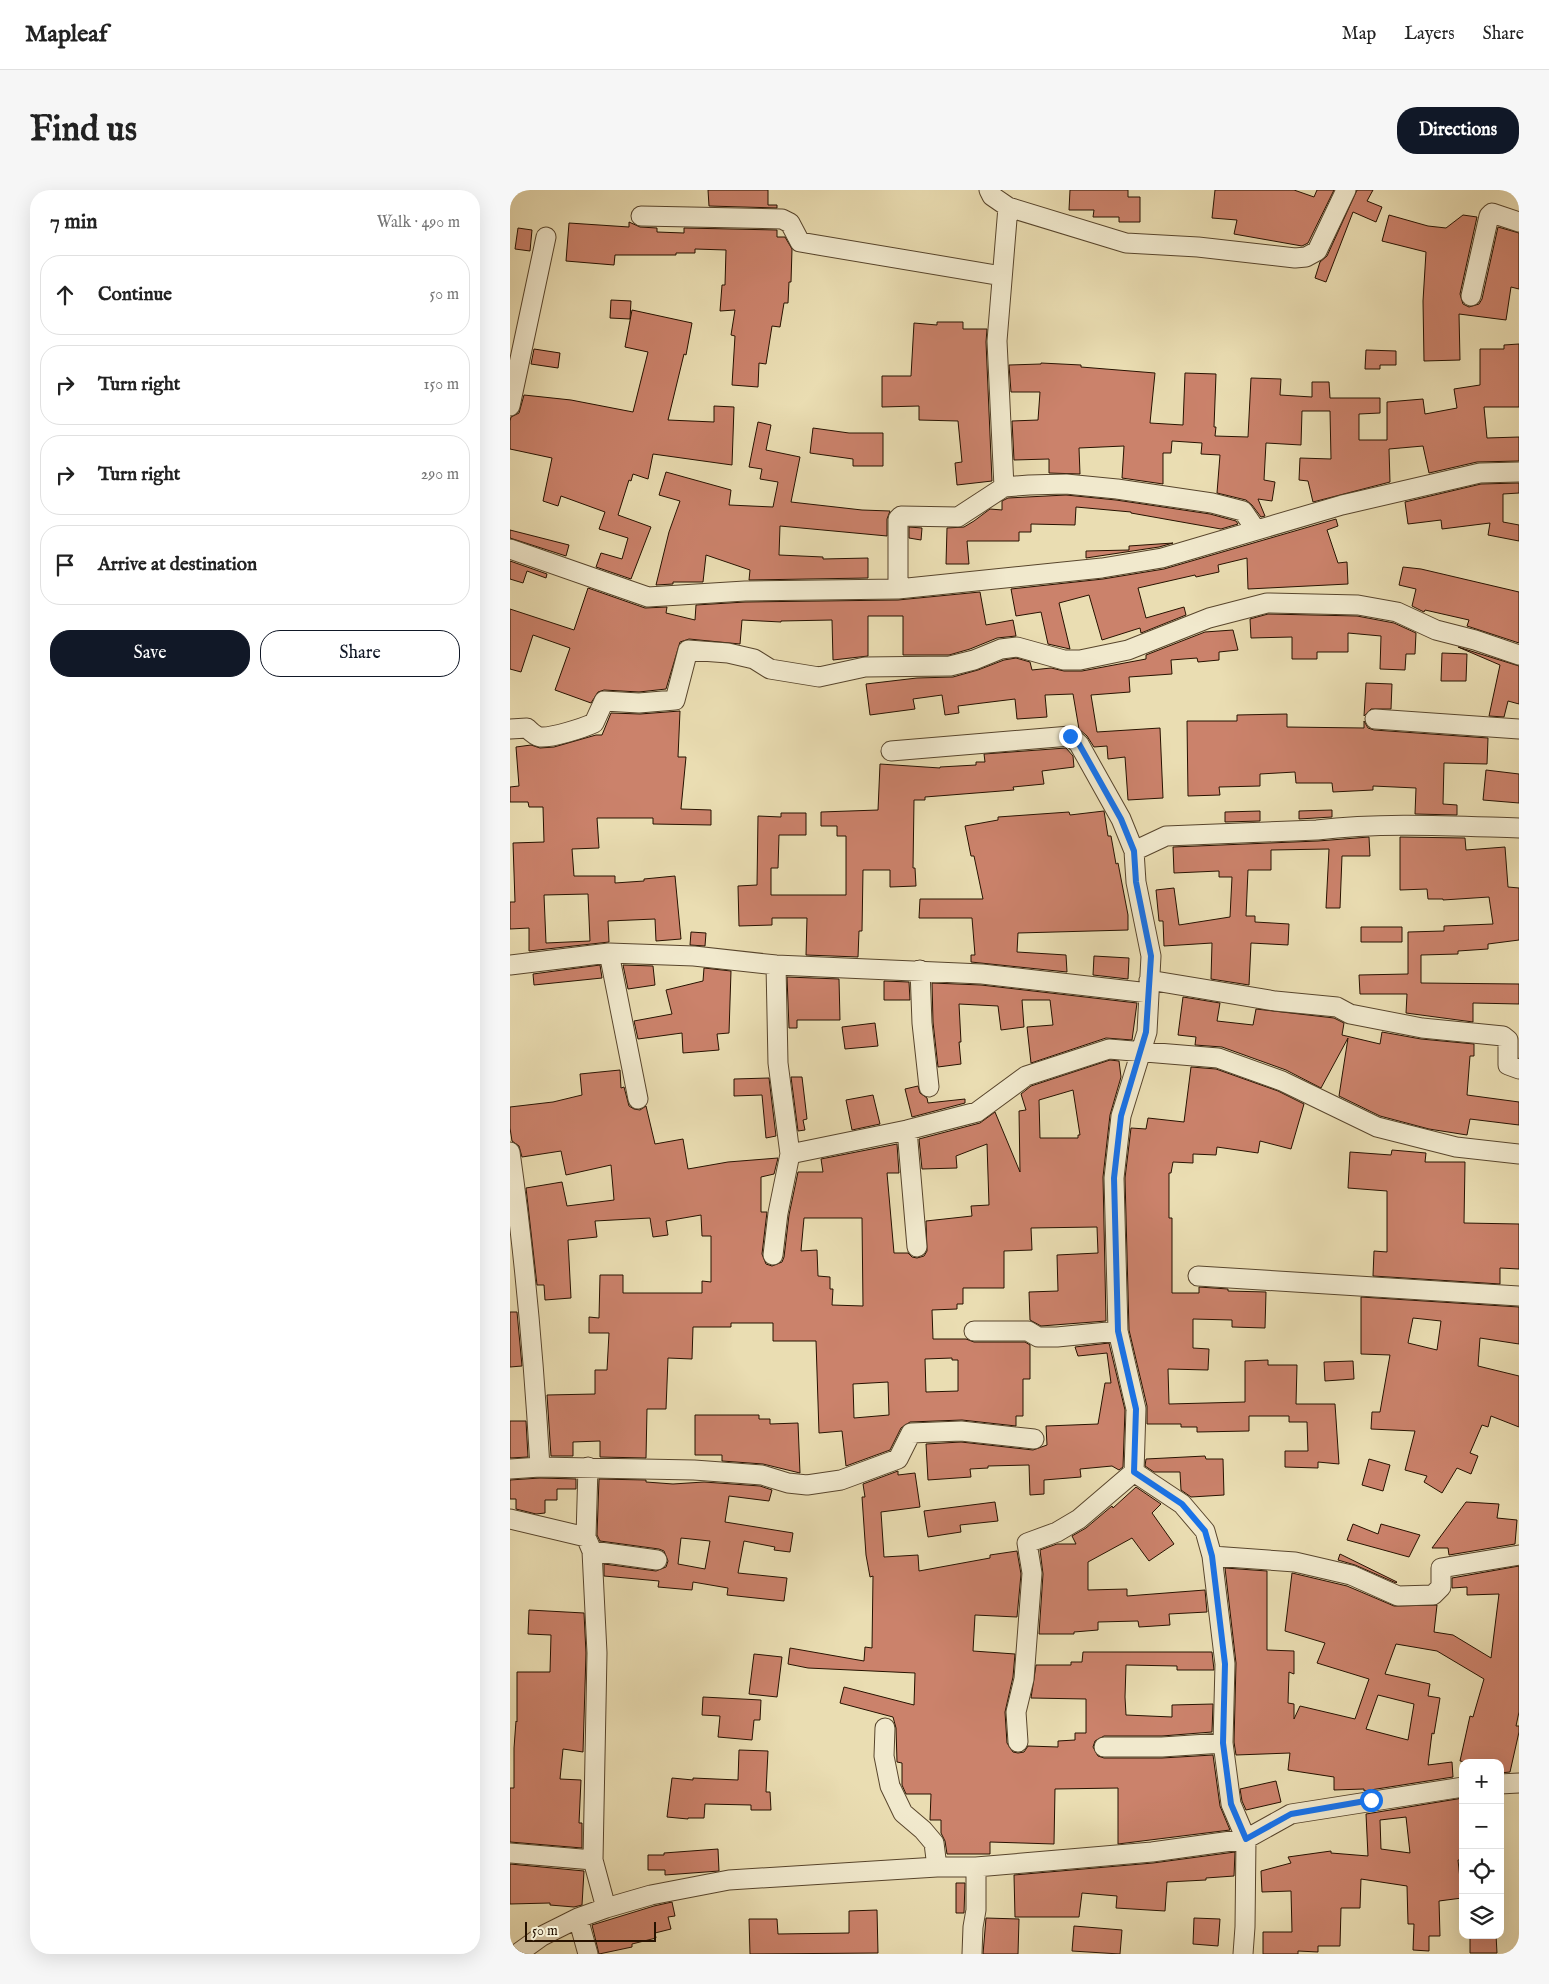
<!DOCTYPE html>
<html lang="en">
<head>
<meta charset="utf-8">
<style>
  body { margin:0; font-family:"IM FELL English",serif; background:#f6f6f6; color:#222 }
  .controls { position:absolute; right:15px; bottom:15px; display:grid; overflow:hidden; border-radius:10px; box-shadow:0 5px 20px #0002 }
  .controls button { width:45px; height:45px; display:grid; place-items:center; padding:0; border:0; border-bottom:1px solid #e0e0e0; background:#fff; color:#222; font:25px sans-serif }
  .scale { position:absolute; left:15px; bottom:12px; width:131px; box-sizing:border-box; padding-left:5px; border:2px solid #271200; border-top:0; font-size:14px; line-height:18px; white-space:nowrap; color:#271200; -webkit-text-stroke:4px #f1e9cd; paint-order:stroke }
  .stop { position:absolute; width:15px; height:15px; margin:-11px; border:4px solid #1a73e8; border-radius:50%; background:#fff }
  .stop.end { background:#1a73e8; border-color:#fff; box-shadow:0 1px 5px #0008 }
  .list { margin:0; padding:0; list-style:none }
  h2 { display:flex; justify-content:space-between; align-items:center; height:65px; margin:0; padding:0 20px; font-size:21px }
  h2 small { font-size:16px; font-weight:400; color:#767676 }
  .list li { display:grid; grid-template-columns:32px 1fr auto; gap:15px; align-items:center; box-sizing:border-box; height:80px; margin:0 10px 10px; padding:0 10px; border:1px solid #e0e0e0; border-radius:20px }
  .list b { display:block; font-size:19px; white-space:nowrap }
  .list em { font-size:16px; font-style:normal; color:#767676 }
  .actions { display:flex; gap:10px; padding:15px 20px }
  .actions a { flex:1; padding:11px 0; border:1px solid #111827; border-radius:20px; text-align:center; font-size:18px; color:#111827 }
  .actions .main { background:#111827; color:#fff }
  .icon { flex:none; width:28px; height:28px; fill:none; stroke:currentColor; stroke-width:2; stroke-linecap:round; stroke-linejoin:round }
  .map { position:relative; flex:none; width:1009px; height:1764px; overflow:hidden; border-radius:20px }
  header { display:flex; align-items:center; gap:30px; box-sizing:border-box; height:70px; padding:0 25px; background:#fff; border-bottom:1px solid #e0e0e0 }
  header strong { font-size:24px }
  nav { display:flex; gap:28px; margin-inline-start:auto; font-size:18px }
  .intro { display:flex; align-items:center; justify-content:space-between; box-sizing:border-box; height:120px; padding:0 30px }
  h1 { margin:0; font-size:35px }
  .button { padding:12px 22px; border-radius:20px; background:#111827; color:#fff; font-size:18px; font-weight:700 }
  main { display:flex; gap:30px; padding:0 30px }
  aside { flex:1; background:#fff; border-radius:20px; box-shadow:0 5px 20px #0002 }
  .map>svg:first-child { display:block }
  .building { fill:#cb826b; stroke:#271200; fill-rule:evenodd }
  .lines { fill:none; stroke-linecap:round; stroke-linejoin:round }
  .street-casing { stroke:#58452c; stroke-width:21 }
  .street { stroke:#f1e9cd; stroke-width:19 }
  .route { stroke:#1a73e8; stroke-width:6 }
</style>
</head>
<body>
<header>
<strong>Mapleaf</strong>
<nav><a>Map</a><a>Layers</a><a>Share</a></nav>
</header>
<div class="intro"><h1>Find us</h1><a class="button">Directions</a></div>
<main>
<aside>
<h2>7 min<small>Walk · 490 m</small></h2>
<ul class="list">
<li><svg class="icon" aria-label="ahead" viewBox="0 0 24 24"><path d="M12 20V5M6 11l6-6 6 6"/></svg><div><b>Continue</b></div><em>50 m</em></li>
<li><svg class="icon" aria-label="right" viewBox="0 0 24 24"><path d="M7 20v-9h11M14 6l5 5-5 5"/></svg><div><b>Turn right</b></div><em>150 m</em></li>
<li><svg class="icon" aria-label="right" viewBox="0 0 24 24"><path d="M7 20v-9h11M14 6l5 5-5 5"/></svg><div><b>Turn right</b></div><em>290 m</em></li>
<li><svg class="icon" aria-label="arrive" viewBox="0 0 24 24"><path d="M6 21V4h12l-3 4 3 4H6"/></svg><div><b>Arrive at destination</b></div></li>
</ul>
<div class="actions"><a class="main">Save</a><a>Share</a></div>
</aside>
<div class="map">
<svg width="1009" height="1764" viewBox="0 0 1009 1764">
  <rect width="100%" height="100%" fill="#eaddb2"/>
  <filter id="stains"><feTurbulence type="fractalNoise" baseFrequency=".004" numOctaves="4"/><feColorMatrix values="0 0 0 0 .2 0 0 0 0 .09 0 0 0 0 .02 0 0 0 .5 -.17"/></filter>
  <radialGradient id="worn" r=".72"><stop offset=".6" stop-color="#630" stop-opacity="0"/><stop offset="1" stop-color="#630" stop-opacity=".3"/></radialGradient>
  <path class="building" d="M198,0H258V15H267V18L199,16Z
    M560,0H618V7H630V32H609V27H583L584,20H559Z
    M705,0H784L804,7L807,0H824L798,53L792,56L724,44L727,30L702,28Z
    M847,0H863L857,11L872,17L866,32L843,22L816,92L805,88L810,72L817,66Z
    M879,25L918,36L936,38L953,25L967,27L950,104L953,114L959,117L969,114L972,109L988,37L1009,43V99L1001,97L996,130L949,124L950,170L914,171L913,111L916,62L872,51Z
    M119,32L130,37L147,38V42L174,43V38L267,40V47H275L282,59L281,92H279L278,113H274L270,137L262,136L256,174L249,173L248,197L222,195L225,146L221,145L225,120L210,121L212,95H215L216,60L185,59V63H166V65H105L104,75L56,71L59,33L119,37Z
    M8,38L22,40L20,61L5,59Z
    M101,110L121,111L120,129L100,128Z
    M122,120L182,133L176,165L174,164L158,230L204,232V216L224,217L222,275L143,264L138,289L123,284L121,291L119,290L108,325L141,337L121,389L86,377L91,363L112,369L118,348L89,339L95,322L51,306L48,316L33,311L42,268L0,259V231L1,227L9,223L14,205L61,210L123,222L138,162L115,157Z
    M427,132H453V139H477L476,152L482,291L447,295L445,273L452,272L448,231L409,230V216L372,217V186H401L404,133L427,135Z
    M1009,154V217H974L977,248L1009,247V271L967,272L919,283L913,256L879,259L880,292L803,312L798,291L789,290L790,268L821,269L820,221H792L791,255L756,253L754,290L765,292L762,311L748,309L755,326L751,327L742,315L736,310L707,303L710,265L691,264L692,253L662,251L661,263H653V294L612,288L614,256L569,258L570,284L539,283V269L504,270L502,231L528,230L530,202H501L499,175L531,174V173L571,175V177L645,183L640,233L673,235L675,183L706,184L704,237H706L705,246L738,247L741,188L771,189L770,205L802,207V192H819L820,208H870V223L849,224V250H877V212L913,209L915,224L947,218L944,199L970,195V159H994V155Z
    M24,159L50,163L48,178L21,174Z
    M856,160L886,161V175H870V179H855Z
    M248,232L261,235L256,260L290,267L281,312L352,320L380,321L377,329V346L270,336L269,365L313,367V369L358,368V388L239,390L240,380L196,365L193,392H163V394L146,395L159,342L170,311L149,305L156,282L221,300L219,315L263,317L268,292L250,289L252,279L239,277Z
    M303,238L339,243H373V276H343V269L300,263Z
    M1009,293V303L993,304V332L1009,335V351L978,345L980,333L932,339L931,330L898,334L895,312L971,294Z
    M556,305L606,310L700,324L726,331L728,334L711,339L621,323V322L566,317L565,335L521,334V342H509V351H457L459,374H436L437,338L454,337L464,331L480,319L492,320V311L498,308Z
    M826,329L828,336L817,340L828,373L837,372L838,394L738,399L737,368L708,375L709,382L686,387L685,385L628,398L636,428L674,417L676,425L631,443L630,438L592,450L579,405L549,413L560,459L538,454L531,422L506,426L501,399L593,389L654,379Z
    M399,337L412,338L411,350L399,348Z
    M0,340L59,355L56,366L0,348Z
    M663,353L649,357L576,368V361L619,360V356Z
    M0,371L37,384L36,388L17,381L13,393L0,389Z
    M893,377L911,379L1009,402V453L957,436L959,430L915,420L914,422L902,416L906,399L889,395Z
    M78,398L135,418L157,417L156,423L185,430L186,415L235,412L388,410L470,402L476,435L503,430L506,446L487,448L460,459L439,465H393V426H358V466L323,470L322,430L271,431V432L232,430L230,454L179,449L170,452L156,499L129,502L94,500L88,502L81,513L45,500L60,458L23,445L11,482L0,479V419L64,440Z
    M758,424L847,426L884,433L906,443L905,464H896L895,480L870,479L871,446L838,443V462H807V469H782V447L741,448L740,429Z
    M723,440L728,460L709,462V470L688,472L687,468L661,470L662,484L619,487L620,502L581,505L587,542L650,538L653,608L618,610L615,567L598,569L597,556L584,557L577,546L569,539L563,504L535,505L537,527L507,529L505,509L448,516L449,523L435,525L432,505L403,509L405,519L360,525L356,494L407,488L443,487L468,480L494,470L506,468L520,472L522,480L541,478L554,481H572L636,469V465L695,442Z
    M948,457L1009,476V514L998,511L994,527L979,526L990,475Z
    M932,463L957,464L956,491H931Z
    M856,493L882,494L881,519H861L854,526Z
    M170,521L168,567H176L171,619L201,620V635L143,634V628H87L89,658L62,659L64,686H105V693L134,691V689L165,686L171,749L146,751L145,729L98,731L99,752L19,761V738L0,739V712H5L3,653L34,652L33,617H19L18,612H0V597L9,596L6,557L21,555L30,558L44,557L86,545H92L101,523L130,524ZM78,704L80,751L36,753L34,705Z
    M777,524V537L854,538V531L858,538L864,540L978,548L977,574L934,573L933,614L947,615V625L905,624L906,598L863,596V600L823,602L822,593H786L785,582L750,584V596L709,597L710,605L678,606L677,531H727V525Z
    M556,558L563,566L564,577L532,581L534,594L503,597L504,600L415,607V610H404L403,678H405L406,696L380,697V680H353L352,741H349L348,767L296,765L297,728H262V735L229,736L228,696L247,695L248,626L271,627V623H296V645H269L268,678H261V705H336V646H327V636H311V622L368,620L370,574L430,578V577L466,575V572H475L474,564Z
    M976,580L1009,584V613L973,610Z
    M822,620V627L789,629V621Z
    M594,621L598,646H601L606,674L608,673L618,725V740L508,743L507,762L556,765L557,782L461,772V765H465L462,728H409L410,709H473L464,666H461L455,636L488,630V627L559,622L560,625Z
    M750,621V631L715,632V622Z
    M859,647L860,666H832L830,718H816L819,659L761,660V680H738L736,726H745V732L779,734L778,755L741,753L739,795L701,789L702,753L654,756L653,731H649L646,700L664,698L669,735L720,727L722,687H709V681L664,683L663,657L808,651Z
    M890,647L955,648L956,660L995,657L998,697L1009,698V750L978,754V759L948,761V764L911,765V793L1009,794V814L963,813V832L896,823L897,804H850L849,785L898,784V742L934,741V736L983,734L979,707L933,710V709H918L917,699L890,700Z
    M851,737H892V752H851Z
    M181,742L196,743L195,756L180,755Z
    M584,766L619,768L618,789L583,785Z
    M90,775L92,788L24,795L23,784Z
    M113,775L143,776L145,795L118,799Z
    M194,778L221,781L219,843L207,844L209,860L173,863L172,843L128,849L124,831L162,824L156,800L193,791Z
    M277,787L329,789L330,830H287V838H279Z
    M374,791L399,792L400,810H374Z
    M422,793L471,795L627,813L622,850L596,848L521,873L517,837L543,835L540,810H512L514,837L491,840L488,816L449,814L451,852H449L451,874L428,877L423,832Z
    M673,807L710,813L707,831L743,835L746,819L824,828L834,833L832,845L870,854L872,842L911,849L964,854V866H960L957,905L1009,912V935L960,929L957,945L919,939L870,926L829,906L838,848L811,898L776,880L712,857L685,855L686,847L668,845Z
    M365,833L368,856L335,859L332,837Z
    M600,870L609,871L611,887L600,925L593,987L596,1131L531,1136L520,1130L519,1102L548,1101L547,1065L588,1063L587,1037L521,1038L522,1060L494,1061V1098H453V1114H447V1119L422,1120L423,1149H456L464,1152H515L520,1155V1189H513V1226H506V1236L452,1230L400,1232L391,1238L380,1260L336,1276L332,1241L309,1243L306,1151H263V1133H221V1137H183L182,1169L158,1168L156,1219H137L136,1268L90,1267V1251L63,1252V1266H41L37,1205L85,1204V1180H97L99,1143H79V1127L89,1128L90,1085H113V1103H192V1091L201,1092V1046H192L191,1025L156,1031L158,1045L143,1047L140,1028L85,1031L87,1047L58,1050L61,1108L35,1110L34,1095H27L16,998L52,992L57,1016L104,1010L101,975L56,985L51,961L12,967L9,956L2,951L0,938V917L43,912L72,905L70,884L110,880L111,898L114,897L119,916L124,919L130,920L136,916L145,954L173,949L178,979L218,972L268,968L264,984L251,987V1022H257L252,1064L256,1074L262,1076L272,1072L274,1067L279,1025L288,982H313L311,969L387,954L389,983H377L384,1063H398L402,1067L407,1068L414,1066L417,1061L416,1031L462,1026L461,1016L479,1015L477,954L446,966L447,978L412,979L409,949L470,933L485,922L510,982L509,921L516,920L511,904L521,896ZM563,900L570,945H568V948H530L529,910ZM294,1028H352L353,1116L322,1115L323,1099H320V1087L308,1086L307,1060L291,1061ZM442,1168V1170H448V1201L416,1202L415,1169ZM378,1192L379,1225L344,1228L343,1194Z
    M681,877L706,879L768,901L794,914L781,959L750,951L748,963L707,957L706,965L683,964V973L663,972L661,983H659V1028H662V1103H689V1097L718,1099V1101L756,1102L755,1138L722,1137V1130L683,1129V1158L699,1159L698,1180L658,1179L659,1214L735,1212V1171L758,1170V1175H787L786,1214H825L829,1274L808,1272V1278L775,1277V1261H798L797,1232H779V1226H739V1241L687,1242V1237H671V1234H637V1216L619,1140L615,988L621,938L636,939L638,928L674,932Z
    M281,887H292L297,929L293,930L295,940L288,941Z
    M259,888L266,946L256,948L252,905L224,906V889Z
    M408,896L410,903L417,908L418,913L455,909V913L402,927L395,899Z
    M363,905L370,934L342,940L336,910Z
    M882,960L916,963L915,972H955L954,1033L1009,1034V1079L990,1078V1094L863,1086L864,1061L877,1062V1001L838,998L840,962L881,965Z
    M851,1107L1009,1117V1154L970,1148L968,1176L1009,1186V1237L981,1226L978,1237L972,1235L960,1263L968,1266L961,1284L947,1278L932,1303L914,1292L917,1286L895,1280L905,1241L861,1239L862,1222H870L880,1165L851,1164ZM903,1128L931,1131L927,1160L898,1153Z
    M0,1122H7L12,1176L0,1177Z
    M599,1153L615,1220L613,1277L609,1280L602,1276L570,1279L571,1287L534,1290V1304L520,1305L519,1275L478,1276V1278L460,1279L461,1287L418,1290L416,1254L451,1252L523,1260L537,1255L536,1236L588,1234L595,1193H601L597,1163L568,1166L565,1157Z
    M843,1171L844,1189L815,1191L814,1172Z
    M185,1225H249V1229H260V1234L288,1233L290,1283L253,1274L212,1271V1265H185Z
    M0,1231H16L18,1267L0,1268Z
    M695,1266L696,1269H713L714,1305L681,1307L671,1300L670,1282H644L635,1276L636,1269Z
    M859,1269L880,1275L873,1301L852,1295Z
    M388,1281V1285L405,1283L410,1317L371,1322L374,1367L408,1365L409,1381L480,1368V1365L507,1361L511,1384L507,1427L465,1425L463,1461L505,1464L503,1487L495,1522L497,1553L503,1562L508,1563L514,1562L518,1556L548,1557V1551L565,1550V1543H576V1509L521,1508L526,1475H561V1472H572L573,1462H702L704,1480H667V1476L616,1475L615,1507L616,1525L662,1527V1515L703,1514L702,1542L652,1546H594L585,1551L583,1557L588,1566L594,1568H652L703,1565L710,1616L720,1640L608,1654V1598L545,1599L544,1654L480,1652V1664H437L435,1651L431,1643V1630H420L421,1604H396L392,1595V1573L387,1572L386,1538L383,1527L330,1513L334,1497L404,1515L405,1483L298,1478L278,1474L280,1458L354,1471L355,1457L362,1458L363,1386L360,1387L356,1365L352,1307H355L353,1294Z
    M30,1288L66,1289V1299H47V1310H35V1323L26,1324L6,1319V1309H0V1290Z
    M89,1289L136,1290V1292L163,1294L194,1292L250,1296L262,1300L259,1311L219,1306L215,1332L283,1343L280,1362L264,1360L265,1357L234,1351L228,1383L277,1388L274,1411L217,1405L218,1398L183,1392L182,1400L148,1397L149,1391L94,1386V1374L146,1381L156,1377L158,1371L154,1361L149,1359L90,1351L87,1345ZM171,1348L200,1351L195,1379L168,1374Z
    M626,1297L651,1314L642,1323L664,1354L639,1371L622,1348L578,1372V1400L617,1399V1406L695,1400L697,1422L659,1424L660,1435L629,1437L628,1431L588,1432V1440L564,1442V1444H529L533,1384L530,1360L547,1354H566L562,1346L576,1338L602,1316L603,1318Z
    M485,1312L488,1331L450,1335L451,1342L418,1347L414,1321Z
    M956,1312L989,1314L987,1328L1007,1330L1005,1354L939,1365L938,1358H922Z
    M843,1334L868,1344L871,1334L910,1345L899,1367L837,1350Z
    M830,1364L887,1392L886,1393L845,1375L828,1370Z
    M1009,1376V1522L1006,1536H1009V1542L1000,1582L990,1583V1573H960L950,1571L960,1526L963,1527L974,1489L927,1461L886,1454L875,1484L920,1494L918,1506L930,1508L924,1544L922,1543L918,1575L942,1572L943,1587L854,1601V1599L824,1600V1587L778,1580L780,1563L726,1565L724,1552L726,1473L715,1378L757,1381V1460L784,1461V1484L779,1482L778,1513L784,1514V1529L790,1516L845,1529L859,1489L807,1473L815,1453L775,1441L782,1383L837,1396L884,1416L927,1415L924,1442L943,1445L981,1468L989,1404L957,1405V1397L942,1398V1388ZM868,1505L904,1514L898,1550L856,1539Z
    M19,1420L74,1423L76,1463L73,1562L53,1559L50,1589L71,1590L69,1633H72V1658L0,1652V1598H4V1558L6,1531L7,1532V1482H40L41,1445L18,1444Z
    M244,1464L272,1467L267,1507L239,1504Z
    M193,1507L251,1510L250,1530H244L242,1550L208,1547L210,1526L192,1525Z
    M229,1560L258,1561L256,1602H260L261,1620H241V1615L195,1614L194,1628H178V1629L157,1627L162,1588L183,1590V1588L228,1590Z
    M766,1591L771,1612L736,1620L732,1611L730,1599Z
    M953,1608V1664H950V1670H948L952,1708L929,1711L930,1746H919V1761L903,1760L904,1734H898L897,1696L851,1689L850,1718H831L830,1756H808V1762L788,1761V1764H753V1742H782L781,1701L752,1702L751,1681L781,1673L778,1667L821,1661V1663L858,1666L856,1624ZM896,1627L900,1663L871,1659L870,1630Z
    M208,1659L209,1681L155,1685V1680H138V1665H154V1663Z
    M725,1662L724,1686L696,1688V1690L657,1692L655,1721L606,1718L607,1706L572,1703L569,1727H505L504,1685L643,1673Z
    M0,1674L74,1681L72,1715L64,1717L40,1715V1713L0,1714Z
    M446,1693H455L454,1723H446Z
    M162,1712L165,1726L158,1727L161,1739L145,1743L146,1748L122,1754V1757L89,1764L82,1735L144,1716Z
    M367,1720L368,1763L240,1764L239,1729H267L268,1744L339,1743V1721Z
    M476,1728L509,1729L508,1764H473Z
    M684,1728L710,1729L708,1756L683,1754Z
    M564,1736L612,1740L610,1764L562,1761Z
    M960,1745H986L987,1763H960Z"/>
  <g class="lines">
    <defs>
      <path id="street" d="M479,0L482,6L498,17L616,53L688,57L785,68L796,67L807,61L836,0
        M131,26L272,29L280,33L290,52L492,86
        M961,106L979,26L982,23L1009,32
        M0,216L36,47
        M494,297L487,151L498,17
        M0,359L138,407L235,401L388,399L592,378L652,368L832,315L970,283L1009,282
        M388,399V329L391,326L448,327L494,297L519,295L556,294L607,299L702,313L733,321L746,340
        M865,529L1009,539
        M0,539L17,538C21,542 25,546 30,547C42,548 73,538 84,533L94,511L129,513L165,510L178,460L218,463L244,469L260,479L309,487L355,477L440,476L464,470L491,459L507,457L554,470H570L618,460L699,428L757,413L848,415L887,422L926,440L965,450L1009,465
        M381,561L560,546L569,554L611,629L624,661L626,692L641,766L637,842L611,926L604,988L608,1141L626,1219L624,1282L672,1314L695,1341L702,1366L715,1474L713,1553L721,1614L736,1649L735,1737L733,1764
        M624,661L656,646L807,640C874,632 942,636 1009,638
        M99,763L128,909
        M0,775L99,763L184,766L266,775L472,784L639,803
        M410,780L412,833L419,897
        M639,790L765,811L827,817L840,824L912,838L993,846L998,850V875L1009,879
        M397,940L407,1057
        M0,962C15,1067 24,1172 30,1277
        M280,964L397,940L467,922L516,886L599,859L708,868L772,891L867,937L946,957L1009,964
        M263,1065L268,1023L280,964L268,873L266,775
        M688,1086L1009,1106
        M464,1141H518L528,1147H547L608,1141
        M78,1277L76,1347L82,1361L87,1463L83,1670L96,1718
        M0,1279L30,1277L184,1280L252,1285L278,1293L297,1295L331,1290L388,1269L401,1243L451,1241L524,1249
        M0,1329L76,1347
        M82,1361L147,1370
        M702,1366L785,1372L841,1385L888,1406L923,1405L931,1397V1378L1009,1365
        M375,1538L374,1566L380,1596L393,1623L413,1640L424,1653L427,1677
        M508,1552L506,1522L514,1489L522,1383L517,1353L547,1342L569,1329L624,1282
        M594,1557H652L713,1553
        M990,1594L1009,1593
        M0,1663L83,1670
        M68,1728L78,1764
        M7,1764L32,1746L68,1728L96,1718L141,1705L219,1690L427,1677H466L642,1662L736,1649L781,1624L953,1597
        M462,1764L463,1737L466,1720V1677"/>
    </defs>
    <use href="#street" class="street-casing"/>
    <use href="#street" class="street"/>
  </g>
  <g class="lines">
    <path class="route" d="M560,546L569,554L611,629L624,661L626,692L641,766L636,842L611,926L604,988L608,1141L626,1219L624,1282L672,1314L695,1341L702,1366L715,1474L713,1553L721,1614L736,1649L781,1624L861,1610"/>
  </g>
  <rect width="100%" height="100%" filter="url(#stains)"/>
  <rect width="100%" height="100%" fill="url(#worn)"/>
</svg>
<div class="controls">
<button>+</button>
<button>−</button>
<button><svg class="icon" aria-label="locate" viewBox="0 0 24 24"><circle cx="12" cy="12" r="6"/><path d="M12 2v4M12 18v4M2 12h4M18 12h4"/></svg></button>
<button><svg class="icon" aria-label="layers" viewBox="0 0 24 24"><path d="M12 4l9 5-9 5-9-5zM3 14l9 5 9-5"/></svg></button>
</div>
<div class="scale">50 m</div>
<div class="stop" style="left:861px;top:1610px"></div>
<div class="stop end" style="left:560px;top:546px"></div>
</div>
</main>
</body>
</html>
